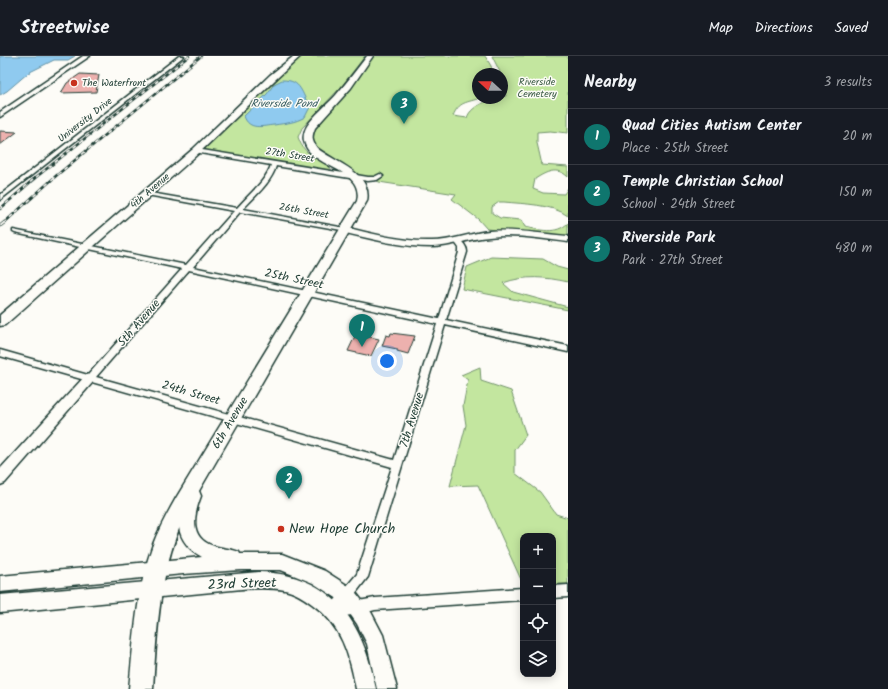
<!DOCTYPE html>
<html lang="en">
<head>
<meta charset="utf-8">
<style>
  body { margin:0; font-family:Kalam,sans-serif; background:#20242c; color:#f1f3f6 }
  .controls { position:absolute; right:12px; bottom:12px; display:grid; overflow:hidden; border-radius:8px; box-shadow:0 2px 10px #0003 }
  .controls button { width:36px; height:36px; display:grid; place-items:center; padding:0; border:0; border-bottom:1px solid #363941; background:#171b24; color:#f1f3f6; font:20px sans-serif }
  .compass { position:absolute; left:472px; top:12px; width:36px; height:36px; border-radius:50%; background:#171b24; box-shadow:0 2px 10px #0003; rotate:291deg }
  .you { position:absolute; left:387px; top:305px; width:14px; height:14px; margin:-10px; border:3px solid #fff; border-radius:50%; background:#1a73e8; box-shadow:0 0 0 6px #1a73e833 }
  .badge { display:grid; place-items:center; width:26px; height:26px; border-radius:50%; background:#0f766e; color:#fff; font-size:13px; font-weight:700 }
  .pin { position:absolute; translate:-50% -33px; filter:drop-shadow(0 1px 2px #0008) }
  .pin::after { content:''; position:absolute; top:21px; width:14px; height:12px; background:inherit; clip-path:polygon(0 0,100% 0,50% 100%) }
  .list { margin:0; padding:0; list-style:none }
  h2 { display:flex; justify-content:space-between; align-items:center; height:52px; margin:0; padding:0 16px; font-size:17px }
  h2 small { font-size:13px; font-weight:400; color:#9ea1a6 }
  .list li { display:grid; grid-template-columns:26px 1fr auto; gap:12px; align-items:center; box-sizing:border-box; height:56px; padding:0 16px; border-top:1px solid #363941 }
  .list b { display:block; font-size:15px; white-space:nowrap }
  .list p { margin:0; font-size:13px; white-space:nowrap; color:#9ea1a6 }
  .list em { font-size:13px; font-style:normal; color:#9ea1a6 }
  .icon { flex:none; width:22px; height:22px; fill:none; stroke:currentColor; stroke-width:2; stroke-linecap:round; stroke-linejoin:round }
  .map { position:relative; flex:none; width:568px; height:633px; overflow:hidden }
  header { display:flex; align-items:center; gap:24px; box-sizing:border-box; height:56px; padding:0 20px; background:#171b24; border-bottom:1px solid #363941 }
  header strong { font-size:19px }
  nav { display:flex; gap:22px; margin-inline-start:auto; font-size:14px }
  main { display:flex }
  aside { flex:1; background:#171b24 }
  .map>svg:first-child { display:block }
  .green { fill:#c3e69f; stroke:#71926a }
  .water { fill:#8fcaef; stroke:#6292a4 }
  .building { fill:#edb1ae; stroke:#1f3d34 }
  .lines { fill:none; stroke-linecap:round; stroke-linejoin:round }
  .minor-casing { stroke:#1f3d34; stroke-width:3 }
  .tertiary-casing { stroke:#1f3d34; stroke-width:3 }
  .secondary-casing { stroke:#1f3d34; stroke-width:3 }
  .primary-casing { stroke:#1f3d34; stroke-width:3 }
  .minor { fill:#fdfcf7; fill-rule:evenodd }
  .tertiary { fill:#fdfcf7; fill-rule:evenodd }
  .secondary { fill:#fdfcf7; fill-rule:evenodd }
  .primary { fill:#fdfcf7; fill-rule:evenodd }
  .rail-far1-casing { stroke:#1f3d34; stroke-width:2.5 }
  .rail-casing { stroke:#1f3d34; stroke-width:3.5 }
  .rail-far1 { stroke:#fdfcf7; stroke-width:1.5; stroke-dasharray:4; stroke-linecap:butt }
  .rail { stroke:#fdfcf7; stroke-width:2; stroke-dasharray:6; stroke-linecap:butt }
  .poi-dot { fill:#c8321e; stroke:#fdfcf7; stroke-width:1.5 }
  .labels { text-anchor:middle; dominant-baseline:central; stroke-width:3; stroke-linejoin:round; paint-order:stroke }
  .far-park-label { font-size:10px; fill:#405f49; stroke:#fdfcf7 }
  .far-poi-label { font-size:10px; fill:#1f3d34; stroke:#fdfcf7; text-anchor:start }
  .far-street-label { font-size:10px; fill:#1f3d34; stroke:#fdfcf7 }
  .far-water-label { font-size:11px; font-style:italic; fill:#3b6063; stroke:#fdfcf7 }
  .street-label { font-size:12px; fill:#1f3d34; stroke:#fdfcf7 }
  .near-poi-label { font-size:14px; fill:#1f3d34; stroke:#fdfcf7; text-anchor:start }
  .near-street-label { font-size:14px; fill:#1f3d34; stroke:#fdfcf7 }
</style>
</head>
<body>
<header>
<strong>Streetwise</strong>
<nav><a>Map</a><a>Directions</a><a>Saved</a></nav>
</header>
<main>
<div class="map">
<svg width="568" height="633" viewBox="0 0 568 633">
  <rect width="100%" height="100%" fill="#fdfcf7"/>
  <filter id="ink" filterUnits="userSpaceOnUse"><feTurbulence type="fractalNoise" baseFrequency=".025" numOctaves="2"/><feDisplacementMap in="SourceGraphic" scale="8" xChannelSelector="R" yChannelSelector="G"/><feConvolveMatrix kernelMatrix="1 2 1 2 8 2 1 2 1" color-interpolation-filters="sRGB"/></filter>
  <g filter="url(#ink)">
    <path class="green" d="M302,0H365L341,31L302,72L298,81C306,105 323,100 332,115L207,95L205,93Z
      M373,0H485L491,10L493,18H478V42H480C467,47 459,45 453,60L467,62C471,48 495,42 506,40L502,18H501L492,0H568V77L550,75L537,76V87L542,109L568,111V121C557,110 546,116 535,123L533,133L543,137L564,138L568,132V160C552,148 524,148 504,146H499L492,151V157L500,162L521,164L525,171C540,174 556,179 568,167V180L487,173L478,163L452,143L456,138L379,126L373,122L359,119L315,90L313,83L314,75L347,35Z
      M491,201L543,203L557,211L568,214V226C546,221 525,219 503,227L513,236L568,251V254L462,233L467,211Z
      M480,311L481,325L511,335L526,379L515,394V417L540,436L556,458L568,462V528H553V480H523V528L478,429L450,430L466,369L463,350L468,324L461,319Z"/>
    <path class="water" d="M0,0H75L68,4H54L28,17L7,35L0,39Z
      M282,24C302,24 301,37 310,51L305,61C294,67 287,67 274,69C263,70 249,75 244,60L267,38L274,28Z"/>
    <path class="building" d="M80,18L99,19L96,36L61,37L67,27Z
      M0,75L17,76L0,89Z
      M391,277L415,280L408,298L397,295V293L382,290L386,279L390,280Z
      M356,278L379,283L371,300L348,295Z"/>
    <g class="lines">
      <defs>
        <path id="minor" d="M179,0H184L0,144V139Z
          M196,93L368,121H374L380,118L383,120L377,124L368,125L276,110C272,126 254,141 243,153L345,172L348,174L347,175L240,156L193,211L439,263L459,196V192L454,185L457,183C462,184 467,191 467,196L446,264L568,290V296L445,269L368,521L348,547L375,542L523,532V544L375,554C362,557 342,563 330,558L328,554L330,550L357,518L392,411L0,300V294L88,319L182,213L15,177L13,176V174L186,209L234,155L147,139L144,137L145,136L237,152C248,139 266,125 271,109L194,96V94ZM189,214L437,268L394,404L96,321Z
          M568,529V541L553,542V530Z"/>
        <path id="tertiary" d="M83,0H90L0,61V56Z
          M345,171C373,178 403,186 432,185C452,185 470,177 489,175C516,173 542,178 568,180V186C542,183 515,178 489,181C470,182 451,191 432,191C401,191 371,183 342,176L340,174L342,172Z
          M89,319L93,320L95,323L93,326L5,427L0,429V413L85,320Z"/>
        <path id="secondary" d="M193,434L199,435L201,440C193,461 189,484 217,491C225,493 232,493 239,496L240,498H282L325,515L353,533L371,556L383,579L397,633H377L367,588L357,568L341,545L313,527L281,514H241L183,518L0,536V520L202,501C174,485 174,462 187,435Z
          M259,516C333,518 363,566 376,633H356C350,600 341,568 312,548C304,542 295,536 285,534C268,531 250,532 232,534L0,557V539Z"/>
        <path id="primary" d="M294,0H301L276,23L199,97L5,269L0,270V259L193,93L270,19Z
          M367,0H373L351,32L315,72C312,80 311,84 317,92C334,106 373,117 367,145L185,459C159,514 157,573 153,633H129C134,586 136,536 152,491C158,474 167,458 176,442L357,145C365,111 310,113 304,85C303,80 304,75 307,70C314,59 327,49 336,39C347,26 357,13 367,0Z"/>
      </defs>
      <use href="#minor" class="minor-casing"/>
      <use href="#tertiary" class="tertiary-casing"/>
      <use href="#secondary" class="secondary-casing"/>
      <use href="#primary" class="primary-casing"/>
      <use href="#minor" class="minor"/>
      <use href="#tertiary" class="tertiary"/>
      <use href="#secondary" class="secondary"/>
      <use href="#primary" class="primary"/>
      <defs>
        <path id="rail-far1" d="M0,153L35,122L189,0
          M4,167L57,119L201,0"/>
        <path id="rail" d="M0,170L5,166"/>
      </defs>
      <use href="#rail-far1" class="rail-far1-casing"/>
      <use href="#rail" class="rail-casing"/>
      <use href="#rail-far1" class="rail-far1"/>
      <use href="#rail" class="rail"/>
    </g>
  </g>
  <g class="poi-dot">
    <circle cx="74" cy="27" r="4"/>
    <circle cx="281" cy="473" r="4"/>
  </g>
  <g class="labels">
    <g class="far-park-label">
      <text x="537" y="26">Riverside<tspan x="537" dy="12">Cemetery</tspan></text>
    </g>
    <g class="far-poi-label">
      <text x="82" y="27">The Waterfront</text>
    </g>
    <g class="far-street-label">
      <text transform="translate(85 64) rotate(-38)">University Drive</text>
      <text transform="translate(290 99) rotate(9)">27th Street</text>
      <text transform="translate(150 135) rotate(-41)">4th Avenue</text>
      <text transform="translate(304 155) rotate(10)">26th Street</text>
    </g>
    <g class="far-water-label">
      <text x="284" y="48">Riverside Pond</text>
    </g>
    <g class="street-label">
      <text transform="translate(294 223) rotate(12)">25th Street</text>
      <text transform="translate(139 267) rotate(-49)">5th Avenue</text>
      <text transform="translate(191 337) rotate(16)">24th Street</text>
      <text transform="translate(412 364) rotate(-73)">7th Avenue</text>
      <text transform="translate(230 367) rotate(-59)">6th Avenue</text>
    </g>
    <g class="near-poi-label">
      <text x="289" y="473">New Hope Church</text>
    </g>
    <g class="near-street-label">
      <text transform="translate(242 528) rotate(-2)">23rd Street</text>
    </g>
  </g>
</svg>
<div class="controls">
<button>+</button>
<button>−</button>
<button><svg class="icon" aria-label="locate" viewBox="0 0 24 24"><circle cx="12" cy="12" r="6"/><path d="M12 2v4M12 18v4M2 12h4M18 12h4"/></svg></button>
<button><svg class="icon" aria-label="layers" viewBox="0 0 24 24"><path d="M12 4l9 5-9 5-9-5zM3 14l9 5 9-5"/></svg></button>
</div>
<svg class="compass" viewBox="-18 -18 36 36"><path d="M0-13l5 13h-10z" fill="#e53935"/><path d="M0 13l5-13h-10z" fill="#9ea1a6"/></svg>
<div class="you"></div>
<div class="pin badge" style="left:362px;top:291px">1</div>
<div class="pin badge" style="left:289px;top:443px">2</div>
<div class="pin badge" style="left:404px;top:68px">3</div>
</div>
<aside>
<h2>Nearby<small>3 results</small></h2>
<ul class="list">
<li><span class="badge">1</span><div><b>Quad Cities Autism Center</b><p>Place · 25th Street</p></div><em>20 m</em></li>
<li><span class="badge">2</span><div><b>Temple Christian School</b><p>School · 24th Street</p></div><em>150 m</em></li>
<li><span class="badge">3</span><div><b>Riverside Park</b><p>Park · 27th Street</p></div><em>480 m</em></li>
</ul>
</aside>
</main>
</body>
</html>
